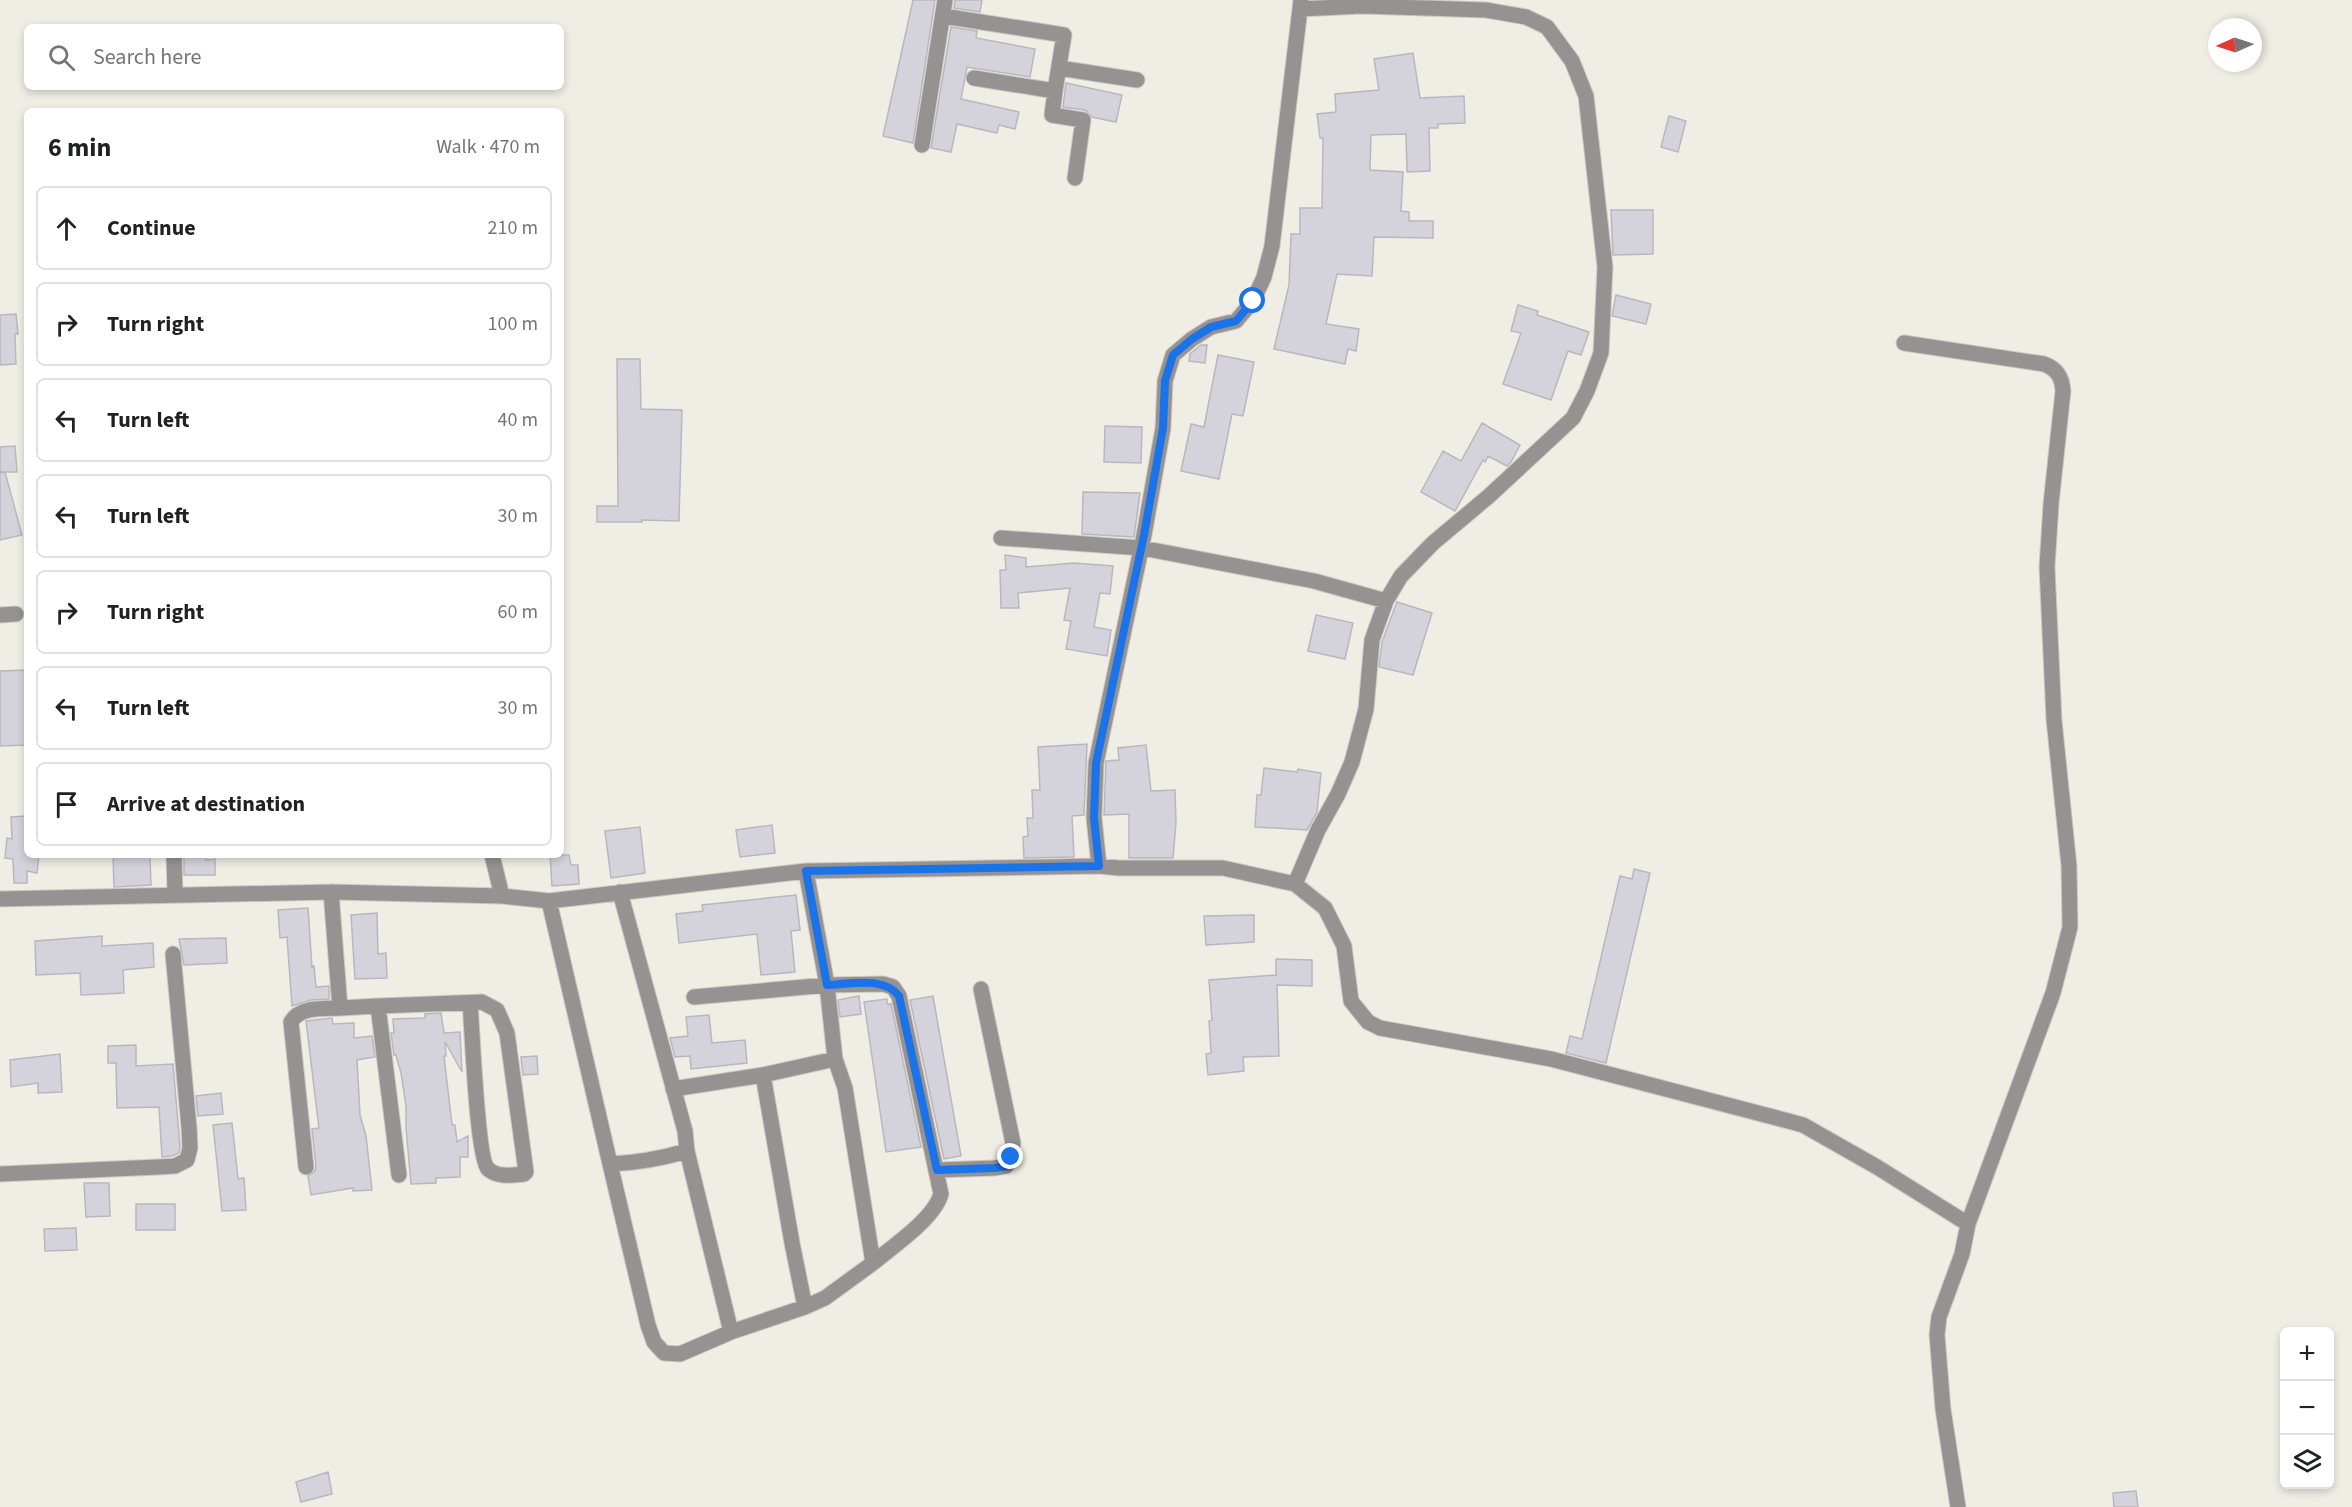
<!DOCTYPE html>
<html lang="en">
<head>
<meta charset="utf-8">
<style>
  body { margin:0; font-family:"Source Sans 3",sans-serif; background:#f2f2f2; color:#202124 }
  .controls { position:absolute; right:18px; bottom:18px; display:grid; overflow:hidden; border-radius:9px; box-shadow:0 3px 9px #0003 }
  .controls button { width:54px; height:54px; display:grid; place-items:center; padding:0; border:0; border-bottom:2px solid #e0e0e0; background:#fff; color:#202124; font:30px sans-serif }
  .compass { position:absolute; left:2208px; top:18px; width:54px; height:54px; border-radius:50%; background:#fff; box-shadow:0 3px 9px #0003; rotate:267deg }
  .stop { position:absolute; width:18px; height:18px; margin:-14px; border:4px solid #1a73e8; border-radius:50%; background:#fff }
  .stop.end { background:#1a73e8; border-color:#fff; box-shadow:0 2px 6px #0008 }
  .list { margin:0; padding:0; list-style:none }
  h2 { display:flex; justify-content:space-between; align-items:center; height:78px; margin:0; padding:0 24px; font-size:26px }
  h2 small { font-size:20px; font-weight:400; color:#757577 }
  .list li { display:grid; grid-template-columns:39px 1fr auto; gap:18px; align-items:center; box-sizing:border-box; height:84px; margin:0 12px 12px; padding:0 12px; border:2px solid #e0e0e0; border-radius:9px }
  .list b { display:block; font-size:22px; white-space:nowrap }
  .list em { font-size:20px; font-style:normal; color:#757577 }
  .icon { flex:none; width:33px; height:33px; fill:none; stroke:currentColor; stroke-width:2; stroke-linecap:round; stroke-linejoin:round }
  .map { position:relative; flex:none; width:2352px; height:1507px; overflow:hidden }
  .search { position:absolute; background:#fff; box-shadow:0 3px 9px #0003; left:24px; top:24px; width:540px; height:66px; display:flex; align-items:center; gap:15px; box-sizing:border-box; padding:0 21px; border-radius:9px; color:#757577; font-size:22px }
  .panel { position:absolute; background:#fff; box-shadow:0 3px 9px #0003; left:24px; top:108px; width:540px; height:750px; border-radius:9px }
  .map>svg:first-child { display:block }
  .building { fill:#d4d2da; stroke:#b9b7be; stroke-width:1.5 }
  .lines { fill:none; stroke-linecap:round; stroke-linejoin:round }
  .minor-casing { stroke:#cdcac3; stroke-width:17 }
  .minor { stroke:#969292; stroke-width:15 }
  .route { stroke:#1a73e8; stroke-width:8 }
</style>
</head>
<body>
<div class="map">
<svg width="2352" height="1507" viewBox="0 0 2352 1507">
  <rect width="100%" height="100%" fill="#f0ede5"/>
  <path class="building" d="M913,0H935L913,143L883,136Z
    M955,0H982L980,12L954,8Z
    M951,27L977,31L976,38L1035,49L1030,77L967,67L961,99L1019,112L1015,129L999,125L997,133L957,124L951,152L931,148Z
    M1413,53L1420,98L1464,96L1465,123L1438,124V128H1429L1430,171L1407,172L1406,134L1371,135L1370,170L1403,172L1401,211L1409,212V221H1433V238L1374,237L1372,276L1337,274L1326,324L1359,329L1356,351L1348,349L1345,364L1274,349L1289,285L1291,234H1300V208H1322L1323,138H1320L1317,114L1336,112L1335,94L1379,90L1374,59Z
    M1066,83L1122,95L1116,122L1092,117L1085,110L1063,107Z
    M1669,116L1686,121L1678,152L1661,147Z
    M1611,210H1653V254L1613,255Z
    M1616,295L1651,304L1646,324L1612,316Z
    M1518,305L1538,311L1537,315L1589,332L1581,355L1568,351L1551,400L1503,384L1521,333L1511,331Z
    M16,314L18,334H15L16,364L0,365V315Z
    M1201,345H1207L1205,363L1189,361L1190,354Z
    M1218,355L1254,362L1243,416L1232,414L1219,479L1181,471L1191,424L1204,427Z
    M617,359H640L641,409L682,410L679,521L642,520V522H597V506H618Z
    M1482,423L1520,445L1511,462L1507,466L1488,456L1485,462L1483,460L1455,511L1421,492L1443,451L1461,461Z
    M1105,426L1142,427L1141,463L1104,462Z
    M15,446L17,472H0V447Z
    M5,472L22,535L0,540V473Z
    M1083,492L1140,493L1134,537L1082,534Z
    M1005,555L1026,558V567L1074,563L1113,566L1110,594L1100,593L1094,627L1111,630L1107,656L1066,649L1071,621L1064,620L1070,588L1018,593L1019,608H1001L1000,570H1006Z
    M1397,602L1432,613L1413,675L1379,667L1382,642Z
    M1316,615L1353,623L1345,659L1308,651Z
    M27,670V745L0,746V671Z
    M1087,744L1084,815L1072,816L1074,857L1024,858L1023,837L1028,836L1027,818H1033L1032,790H1040L1038,747Z
    M1146,745L1151,791L1175,790L1176,823L1173,858H1129V814L1104,815L1106,761L1119,760L1118,748Z
    M1264,768L1297,772L1298,769L1321,773L1317,812L1307,830L1255,827L1257,795H1261Z
    M27,816V855H39L37,873L27,871V883H14L13,859L5,858L7,838L12,839L11,817Z
    M772,825L775,853L740,857L736,830Z
    M640,827L645,873L611,878L605,831Z
    M150,855L151,885L114,887L113,856Z
    M184,855H206V860L215,859V875H184Z
    M550,855H569L571,865H578L579,884L552,886Z
    M1634,869L1650,873L1606,1063L1566,1053L1570,1036L1582,1039L1620,876L1632,879Z
    M796,895L800,930L791,931L795,972L761,975L757,934L679,943L676,914L703,911L702,905Z
    M308,908L312,967L314,966L316,987L329,986V999L311,1000L292,1006L287,937L280,938L278,910Z
    M377,913L378,954L386,953L387,978L355,979L351,915Z
    M1254,915V942L1206,945L1204,916Z
    M102,936V946L153,943L154,967L123,970L124,993L81,995L80,973L36,975L35,941Z
    M226,938L227,963L184,965L179,939Z
    M1276,959L1312,960V986L1277,985L1279,1056L1243,1057L1244,1071L1208,1075L1206,1054L1211,1053L1209,1021L1212,1020L1209,980L1276,975Z
    M859,996L861,1014L840,1017L838,1000Z
    M933,996L961,1156L944,1159L910,1000Z
    M887,999V1004H891L921,1147L886,1152L864,1002Z
    M441,1013L444,1033L460,1032L462,1072L445,1042L446,1056H444L452,1125H455L457,1142L468,1136V1157H460V1177L436,1178V1183L411,1184L406,1128V1106L401,1073L396,1055H394L391,1033H394L393,1019L425,1018V1014Z
    M709,1015L712,1043L745,1040L747,1063L691,1069L690,1056L675,1057L670,1038L688,1036L686,1017Z
    M332,1018L333,1024L354,1023V1038L372,1036L375,1057L357,1060L360,1115L366,1136L372,1190L353,1191V1188L311,1195L308,1176L315,1171L316,1166L312,1129L319,1128L306,1021Z
    M136,1045V1066L173,1064L180,1147L179,1153L172,1156L162,1157L159,1107L117,1108L116,1063H108V1046Z
    M60,1054L62,1092L38,1093V1083L11,1087L10,1060Z
    M537,1056L538,1074L523,1075L521,1057Z
    M221,1093L223,1114L198,1116L196,1096Z
    M232,1123L238,1179L244,1178L246,1210L222,1211L213,1125Z
    M84,1183H109L110,1216L86,1217Z
    M136,1204H175V1230H136Z
    M76,1228L77,1250L45,1251L44,1229Z
    M328,1472L332,1494L301,1502L296,1482Z
    M2136,1491L2138,1507H2114L2113,1493Z"/>
  <g class="lines">
    <defs>
      <path id="minor" d="M943,16L1064,35L1055,91L974,78
        M1059,68L1137,80
        M1055,91L1052,115L1083,120L1075,178
        M922,145L945,0
        M1904,343L2044,364C2057,369 2062,377 2063,391L2051,504L2047,567L2054,720L2069,866L2070,927L2053,993L1968,1224
        M1001,538L1142,548L1314,581L1386,601
        M0,615L16,614
        M174,855L175,895
        M492,855L502,896
        M1099,866L1094,818L1096,763L1144,535L1163,428L1165,381L1173,355L1192,339L1211,327L1236,321L1253,301L1264,277L1272,246L1301,0
        M1295,884L1318,830L1338,794L1352,762L1366,709L1372,640L1386,601L1401,576L1433,543L1489,496L1573,418L1587,391L1601,353L1605,267L1586,96L1572,61L1547,27L1526,17L1486,10L1362,6L1300,9
        M331,892L340,1008L378,1006L399,1175
        M0,899L331,892L502,896L549,901L806,871L1099,866L1119,868H1223L1295,884L1325,908L1344,946L1351,1001L1368,1022L1380,1028L1551,1059L1792,1122L1803,1125L1877,1167L1968,1224L1962,1254L1939,1317L1937,1335L1943,1409L1958,1507
        M549,901L610,1164C636,1163 663,1158 687,1151L685,1131L620,892
        M694,997L827,985L883,984L893,987L899,996L941,1194C934,1219 893,1246 873,1263
        M378,1006L482,1002L497,1010L507,1033L526,1172L524,1174C512,1175 498,1178 488,1169C477,1158 472,1026 470,1003
        M763,1075L835,1059
        M673,1089L763,1075L792,1243L805,1307L825,1298L873,1263L845,1088L835,1059L827,985L806,871
        M687,1151L731,1332
        M610,1164L648,1325L654,1342L664,1353L680,1354L731,1332L805,1307
        M306,1167L291,1022C300,1006 324,1009 340,1008
        M937,1170L995,1168L1006,1166L1011,1157L1013,1143L981,989
        M0,1174L158,1167L175,1166L187,1160L190,1148L189,1127L173,954"/>
    </defs>
    <use href="#minor" class="minor-casing"/>
    <use href="#minor" class="minor"/>
  </g>
  <g class="lines">
    <path class="route" d="M1011,1157L1006,1166L995,1168L937,1170L899,996C884,976 850,984 827,985L806,871L1099,866L1094,818L1096,763L1144,535L1163,428L1165,381L1173,355L1192,339L1211,327L1236,321L1253,301"/>
  </g>
</svg>
<div class="controls">
<button>+</button>
<button>−</button>
<button><svg class="icon" aria-label="layers" viewBox="0 0 24 24"><path d="M12 4l9 5-9 5-9-5zM3 14l9 5 9-5"/></svg></button>
</div>
<svg class="compass" viewBox="-18 -18 36 36"><path d="M0-13l5 13h-10z" fill="#e53935"/><path d="M0 13l5-13h-10z" fill="#757577"/></svg>
<div class="stop" style="left:1253px;top:301px"></div>
<div class="stop end" style="left:1011px;top:1157px"></div>
<div class="search"><svg class="icon" aria-label="search" viewBox="0 0 24 24"><circle cx="10" cy="10" r="6"/><path d="M15 15l6 6"/></svg>Search here</div>
<section class="panel">
<h2>6 min<small>Walk · 470 m</small></h2>
<ul class="list">
<li><svg class="icon" aria-label="ahead" viewBox="0 0 24 24"><path d="M12 20V5M6 11l6-6 6 6"/></svg><div><b>Continue</b></div><em>210 m</em></li>
<li><svg class="icon" aria-label="right" viewBox="0 0 24 24"><path d="M7 20v-9h11M14 6l5 5-5 5"/></svg><div><b>Turn right</b></div><em>100 m</em></li>
<li><svg class="icon" aria-label="left" viewBox="0 0 24 24"><path d="M17 20v-9H6M10 6l-5 5 5 5"/></svg><div><b>Turn left</b></div><em>40 m</em></li>
<li><svg class="icon" aria-label="left" viewBox="0 0 24 24"><path d="M17 20v-9H6M10 6l-5 5 5 5"/></svg><div><b>Turn left</b></div><em>30 m</em></li>
<li><svg class="icon" aria-label="right" viewBox="0 0 24 24"><path d="M7 20v-9h11M14 6l5 5-5 5"/></svg><div><b>Turn right</b></div><em>60 m</em></li>
<li><svg class="icon" aria-label="left" viewBox="0 0 24 24"><path d="M17 20v-9H6M10 6l-5 5 5 5"/></svg><div><b>Turn left</b></div><em>30 m</em></li>
<li><svg class="icon" aria-label="arrive" viewBox="0 0 24 24"><path d="M6 21V4h12l-3 4 3 4H6"/></svg><div><b>Arrive at destination</b></div></li>
</ul>
</section>
</div>
</body>
</html>
